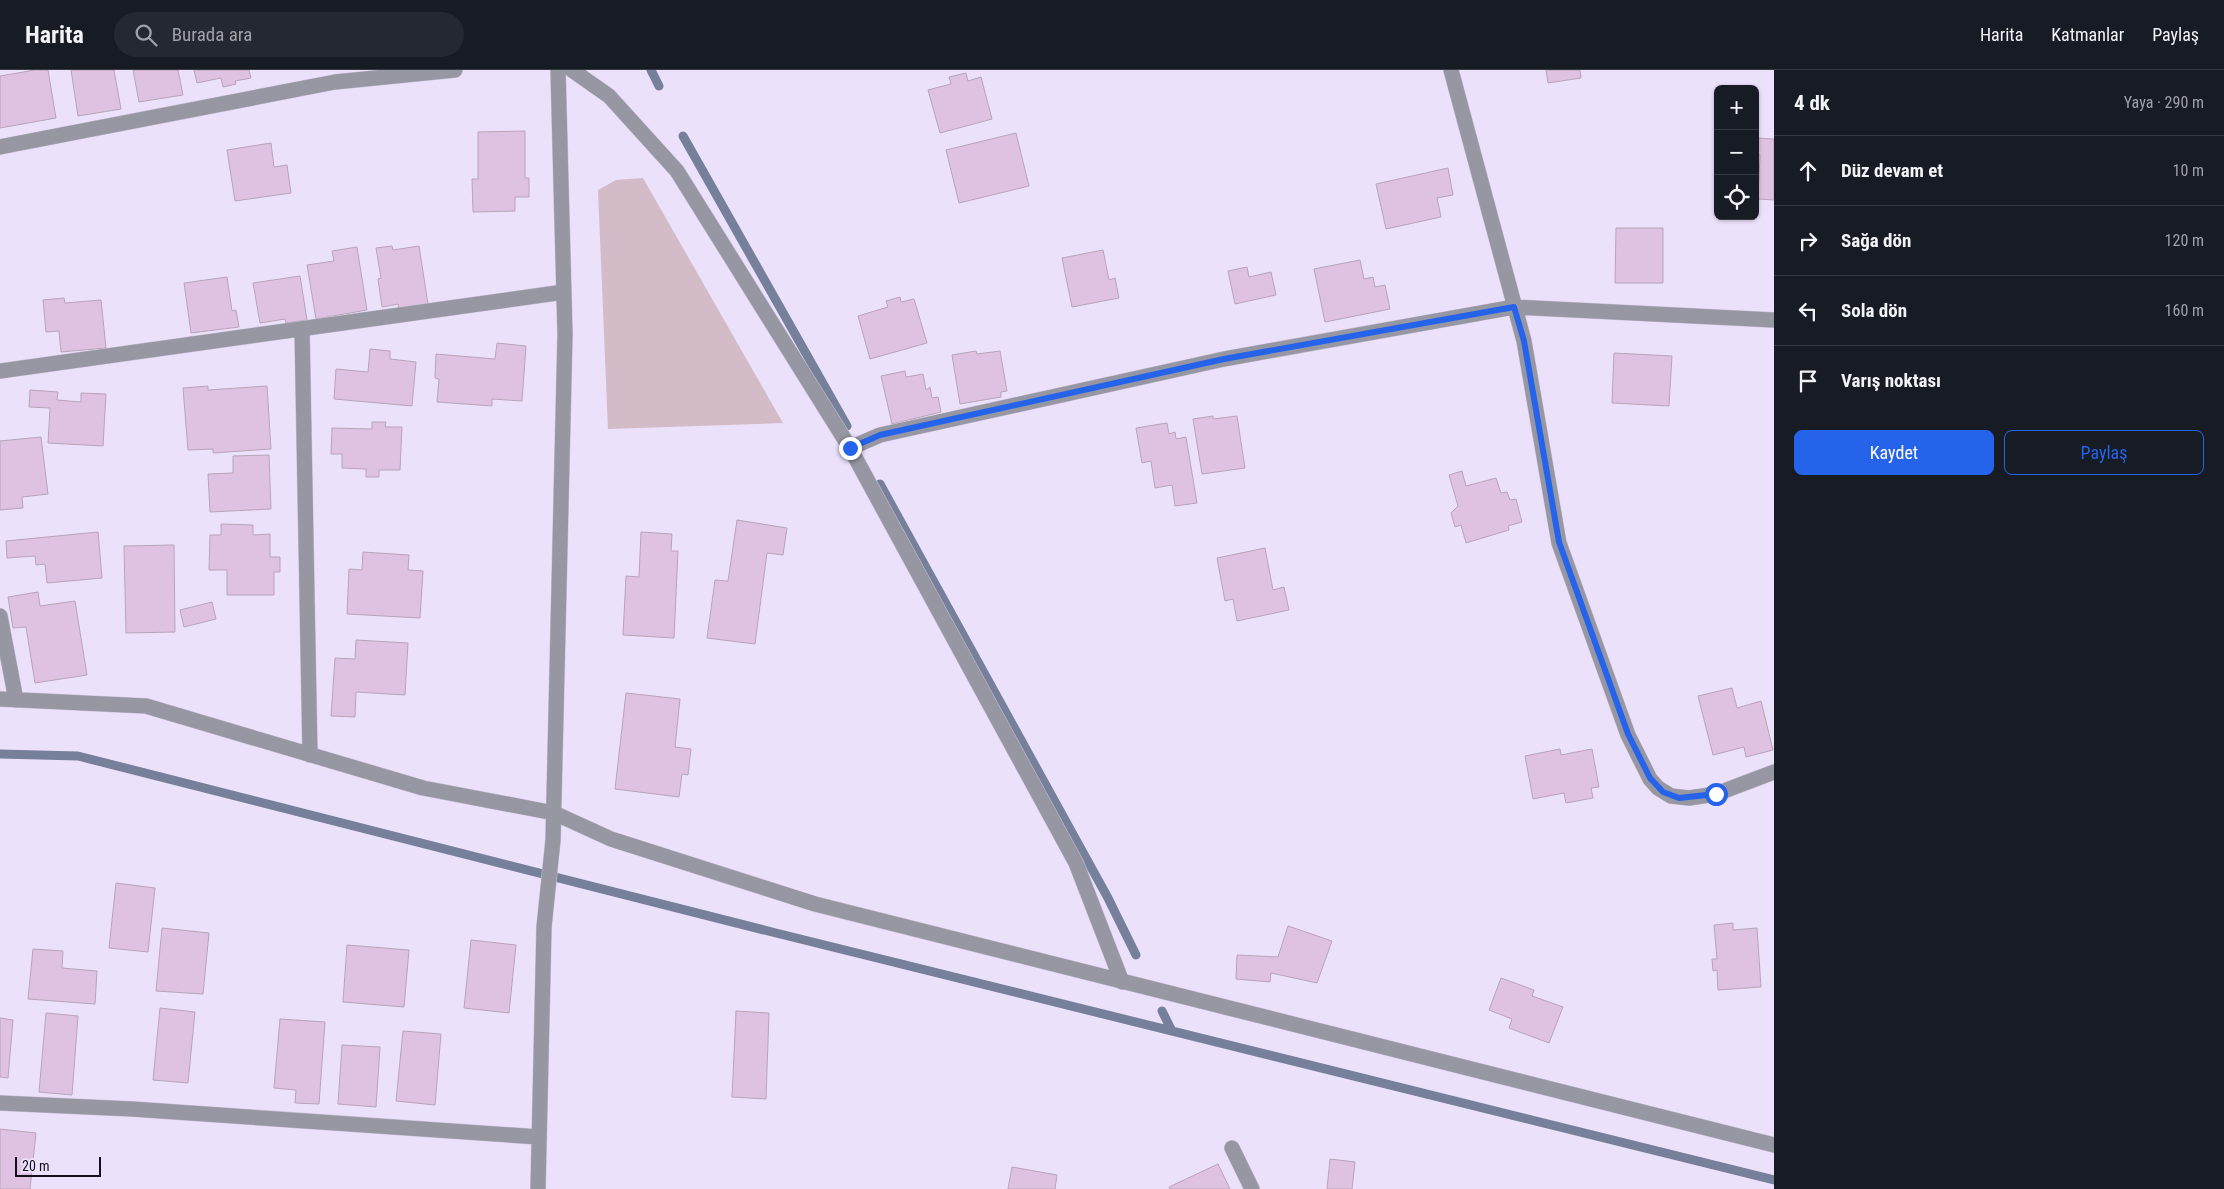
<!DOCTYPE html>
<html lang="tr">
<head>
<meta charset="utf-8">
<style>
  body { margin:0; font-family:"Roboto Condensed",sans-serif; background:#242831; color:#f1f3f6 }
  .controls { position:absolute; right:15px; top:15px; display:grid; overflow:hidden; border-radius:8px; box-shadow:0 1px 4px #0004 }
  .controls button { width:45px; height:45px; display:grid; place-items:center; padding:0; border:0; border-bottom:1px solid #363941; background:#171b24; color:#f1f3f6; font:25px sans-serif }
  .scale { position:absolute; left:15px; bottom:12px; width:86px; box-sizing:border-box; padding-left:5px; border:2px solid #141019; border-top:0; font-size:14px; line-height:18px; white-space:nowrap; color:#141019; -webkit-text-stroke:4px #ece1fb; paint-order:stroke }
  .stop { position:absolute; width:15px; height:15px; margin:-11px; border:4px solid #2563eb; border-radius:50%; background:#fff }
  .stop.end { background:#2563eb; border-color:#fff; box-shadow:0 1px 5px #0008 }
  .list { margin:0; padding:0; list-style:none }
  h2 { display:flex; justify-content:space-between; align-items:center; height:65px; margin:0; padding:0 20px; font-size:21px }
  h2 small { font-size:16px; font-weight:400; color:#9ea1a6 }
  .list li { display:grid; grid-template-columns:32px 1fr auto; gap:15px; align-items:center; box-sizing:border-box; height:70px; padding:0 20px; border-top:1px solid #363941 }
  .list b { display:block; font-size:19px; white-space:nowrap }
  .list em { font-size:16px; font-style:normal; color:#9ea1a6 }
  .actions { display:flex; gap:10px; padding:15px 20px }
  .actions a { flex:1; padding:11px 0; border:1px solid #2563eb; border-radius:8px; text-align:center; font-size:18px; color:#2563eb }
  .actions .main { background:#2563eb; color:#fff }
  .icon { flex:none; width:28px; height:28px; fill:none; stroke:currentColor; stroke-width:2; stroke-linecap:round; stroke-linejoin:round }
  .map { position:relative; flex:none; width:1774px; height:1119px; overflow:hidden }
  header { display:flex; align-items:center; gap:30px; box-sizing:border-box; height:70px; padding:0 25px; background:#171b24; border-bottom:1px solid #363941 }
  header strong { font-size:24px }
  nav { display:flex; gap:28px; margin-inline-start:auto; font-size:18px }
  .search { width:350px; height:45px; background:#242831; display:flex; align-items:center; gap:12px; box-sizing:border-box; padding:0 18px; border-radius:28px; color:#9ea1a6; font-size:19px }
  main { display:flex }
  aside { flex:1; background:#171b24 }
  .map>svg:first-child { display:block }
  .green { fill:#d3bbc8 }
  .lines { fill:none; stroke-linecap:round; stroke-linejoin:round }
  .stream { stroke:#77809a; stroke-width:9 }
  .building { fill:#dfc2e1; stroke:#b8a4b9 }
  .minor-casing { stroke:#c9c0d7; stroke-width:16 }
  .minor { stroke:#9797a3; stroke-width:15 }
  .route { stroke:#2563eb; stroke-width:6 }
</style>
</head>
<body>
<header>
<strong>Harita</strong>
<div class="search"><svg class="icon" aria-label="search" viewBox="0 0 24 24"><circle cx="10" cy="10" r="6"/><path d="M15 15l6 6"/></svg>Burada ara</div>
<nav><a>Harita</a><a>Katmanlar</a><a>Paylaş</a></nav>
</header>
<main>
<div class="map">
<svg width="1774" height="1119" viewBox="0 0 1774 1119">
  <rect width="100%" height="100%" fill="#ece1fb"/>
  <path class="green" d="M643,108L783,353L608,359L598,120L616,110Z"/>
  <g class="lines">
    <path class="stream" d="M651,0L659,16
      M683,66L847,356
      M880,414L1108,828L1136,885
      M0,684L78,686L768,861L1774,1110
      M1162,941L1172,961"/>
  </g>
  <path class="building" d="M35,0H48L56,48L0,58V6Z
    M71,0H114L121,39L78,46Z
    M133,0H178L183,25L139,32Z
    M194,0H249L251,8L235,11L236,14L223,17L221,8L197,13Z
    M1546,0H1580L1581,8L1548,13Z
    M966,3L968,11L981,7L992,49L940,63L928,20L951,14L949,7Z
    M525,61V108H529V127H515V141L473,142L472,109H478V62Z
    M1016,63L1029,116L959,133L946,80Z
    M1757,68L1774,69V130L1758,129L1760,85H1756Z
    M271,73L274,97L287,95L291,123L235,131L227,80Z
    M1448,98L1453,125L1437,128L1441,147L1386,159L1376,114Z
    M1616,158H1663V213H1615Z
    M392,176L393,180L419,176L428,234L399,239L398,234L382,237L378,209L381,208L376,178Z
    M357,177L367,240L316,249L307,195L334,191L332,181Z
    M1103,180L1109,210L1115,208L1119,228L1072,237L1062,188Z
    M1360,190L1364,209L1373,207L1375,217L1385,215L1390,239L1325,252L1314,199Z
    M1247,197L1249,207L1271,202L1276,225L1235,234L1228,201Z
    M300,206L307,250L286,253L285,249L260,253L253,213Z
    M227,207L232,241L236,240L239,257L191,263L184,213Z
    M900,227L901,232L914,229L927,273L870,289L858,246L888,237L886,231Z
    M64,228L65,233L101,230L106,278L61,282L59,261L46,262L43,230Z
    M497,273L526,276L522,331L492,329V336L437,332L439,309L435,308L436,284L495,289Z
    M370,279L390,281V289L416,292L412,336L334,329L336,299L368,302Z
    M976,281L977,284L1000,281L1007,321L1001,322V327L960,334L952,285Z
    M1614,283L1672,286L1669,336L1612,333Z
    M905,301L906,307L923,304L926,320L930,317L932,328L938,327L941,342L892,354L881,306Z
    M208,316V320L267,316L271,379L213,383V379L188,380L183,318Z
    M30,320L58,322L57,330L81,332V323L106,324L103,376L48,373L50,338L29,337Z
    M1213,346V349L1237,346L1245,398L1202,404L1193,349Z
    M372,352H386L385,357H402L400,400H379V407H366V399L342,398V384H331L332,358L372,359Z
    M1167,353L1169,364L1175,362L1176,369L1186,367L1197,433L1175,436L1172,415L1155,418L1151,391L1142,393L1136,358Z
    M41,367L48,424L22,427L23,438L0,440V371Z
    M269,385L271,439L210,442L208,404L233,403V386Z
    M1462,401L1466,416L1496,408L1501,423L1507,422L1510,430L1516,429L1522,452L1508,456L1509,460L1466,473L1461,455L1455,457L1451,443L1458,436L1449,405Z
    M737,450L787,458L783,485L767,483L755,574L707,568L715,510L728,511Z
    M221,454L253,455V465L270,464V487H280V502H274V525H227V500H209L210,465H221Z
    M98,462L102,508L47,513L45,494L36,495L35,486L7,488L6,471Z
    M641,462L672,464L671,481H678L674,568L623,565L626,506L639,507Z
    M174,475L175,562L126,563L124,476Z
    M1265,478L1273,520L1284,517L1289,540L1237,551L1233,529L1225,531L1217,488Z
    M363,482L409,485L408,500L423,501L420,548L347,544L349,499L362,500Z
    M38,522L40,536L75,531L87,605L35,613L26,557L13,558L8,527Z
    M212,532L216,549L184,557L180,540Z
    M356,570L408,573L405,625L356,622L355,647L331,646L335,588L355,589Z
    M1732,618L1737,638L1761,631L1773,680L1746,687L1744,677L1713,685L1698,626Z
    M626,623L680,629L675,677L691,679L688,705L682,704L679,727L615,719Z
    M1560,679L1561,685L1592,679L1599,717L1591,718L1593,728L1566,733L1564,723L1533,729L1525,686Z
    M116,813L155,818L148,882L109,878Z
    M1733,853V860L1757,858L1761,917L1718,920L1717,900L1713,901L1712,889H1717L1714,855Z
    M1288,856L1332,871L1317,913L1271,903L1270,912L1236,909L1237,885L1278,887Z
    M162,858L209,863L203,924L156,921Z
    M471,870L516,875L509,943L464,938Z
    M347,875L409,880L404,937L343,932Z
    M33,879L63,881L62,898L97,901L95,934L28,929Z
    M1501,908L1534,920L1532,926L1563,937L1549,973L1509,958L1512,949L1489,940Z
    M160,938L195,942L188,1013L153,1010Z
    M736,941L769,943L766,1029L732,1027Z
    M46,943L78,946L72,1025L39,1022Z
    M0,948L13,950L8,1008L0,1007Z
    M280,949L325,952L319,1034L295,1033L296,1020L274,1018Z
    M403,961L441,964L435,1035L396,1031Z
    M342,975L380,977L376,1037L338,1034Z
    M0,1059L36,1063L30,1119H0Z
    M1330,1089L1355,1092L1352,1119H1327Z
    M1218,1094L1230,1119H1170L1169,1117Z
    M1012,1097L1057,1105L1055,1119H1008Z"/>
  <g class="lines">
    <defs>
      <path id="minor" d="M572,0L609,26L677,101L850,378L1076,793L1122,912
        M1451,0L1524,271L1559,473L1628,665L1650,709L1658,718L1671,726L1689,728L1716,724L1774,702
        M0,77L335,12L455,0
        M302,259L310,685
        M0,301L564,222
        M850,378L880,365L1224,289L1514,237L1774,250
        M0,546L16,630
        M0,629L146,636L423,718L554,743L611,769L815,834L1774,1075
        M0,1033L132,1039L539,1067
        M1232,1078L1252,1119
        M538,1119L544,857L553,770L565,264L558,0"/>
    </defs>
    <use href="#minor" class="minor-casing"/>
    <use href="#minor" class="minor"/>
  </g>
  <g class="lines">
    <path class="route" d="M850,378L880,365L1224,289L1514,237L1524,271L1559,472L1628,664L1650,708L1663,722L1679,728L1716,724"/>
  </g>
</svg>
<div class="controls">
<button>+</button>
<button>−</button>
<button><svg class="icon" aria-label="locate" viewBox="0 0 24 24"><circle cx="12" cy="12" r="6"/><path d="M12 2v4M12 18v4M2 12h4M18 12h4"/></svg></button>
</div>
<div class="scale">20 m</div>
<div class="stop" style="left:1716px;top:724px"></div>
<div class="stop end" style="left:850px;top:378px"></div>
</div>
<aside>
<h2>4 dk<small>Yaya · 290 m</small></h2>
<ul class="list">
<li><svg class="icon" aria-label="ahead" viewBox="0 0 24 24"><path d="M12 20V5M6 11l6-6 6 6"/></svg><div><b>Düz devam et</b></div><em>10 m</em></li>
<li><svg class="icon" aria-label="right" viewBox="0 0 24 24"><path d="M7 20v-9h11M14 6l5 5-5 5"/></svg><div><b>Sağa dön</b></div><em>120 m</em></li>
<li><svg class="icon" aria-label="left" viewBox="0 0 24 24"><path d="M17 20v-9H6M10 6l-5 5 5 5"/></svg><div><b>Sola dön</b></div><em>160 m</em></li>
<li><svg class="icon" aria-label="arrive" viewBox="0 0 24 24"><path d="M6 21V4h12l-3 4 3 4H6"/></svg><div><b>Varış noktası</b></div></li>
</ul>
<div class="actions"><a class="main">Kaydet</a><a>Paylaş</a></div>
</aside>
</main>
</body>
</html>
